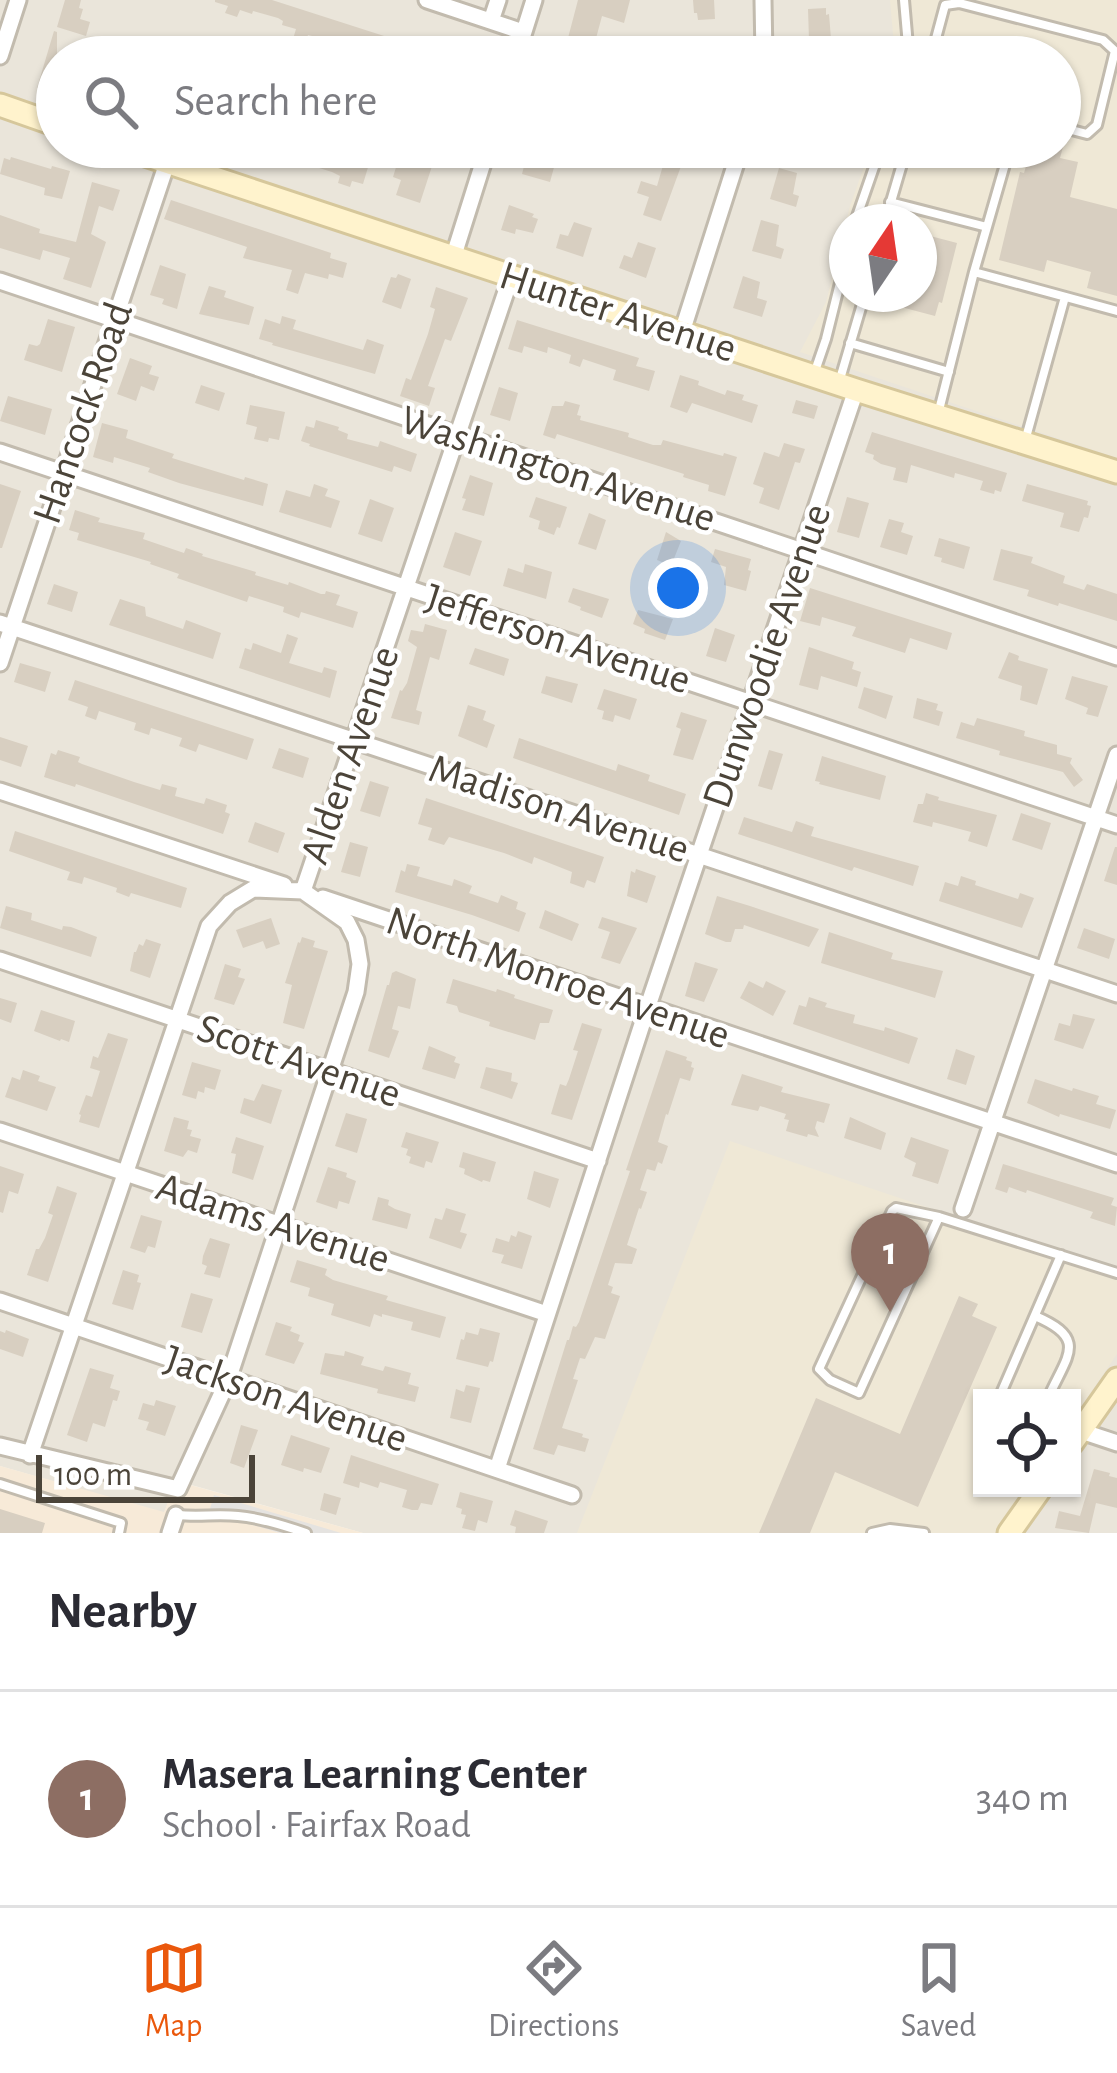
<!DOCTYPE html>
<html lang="en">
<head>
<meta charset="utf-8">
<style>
  body { margin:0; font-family:"Alegreya Sans",sans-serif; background:#f7f7f7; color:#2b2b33 }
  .controls { position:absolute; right:36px; bottom:36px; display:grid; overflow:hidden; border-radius:0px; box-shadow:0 3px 9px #0004 }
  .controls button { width:108px; height:108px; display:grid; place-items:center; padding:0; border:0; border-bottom:3px solid #e1e1e2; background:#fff; color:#2b2b33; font:60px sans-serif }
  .compass { position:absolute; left:829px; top:204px; width:108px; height:108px; border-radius:50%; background:#fff; box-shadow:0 3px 9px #0004; rotate:13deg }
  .scale { position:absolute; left:36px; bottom:30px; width:219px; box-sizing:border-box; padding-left:12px; border:6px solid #4b4439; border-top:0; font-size:33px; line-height:42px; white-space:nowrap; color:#4b4439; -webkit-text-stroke:9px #fff; paint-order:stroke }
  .you { position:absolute; left:678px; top:588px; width:42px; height:42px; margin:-30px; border:9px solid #fff; border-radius:50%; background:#1a73e8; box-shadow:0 0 0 18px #1a73e833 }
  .badge { display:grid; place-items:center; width:78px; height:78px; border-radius:50%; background:#ea580c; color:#fff; font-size:39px; font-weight:700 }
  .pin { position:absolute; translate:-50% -99px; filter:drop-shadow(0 3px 6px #0008) }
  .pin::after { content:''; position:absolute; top:63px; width:42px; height:36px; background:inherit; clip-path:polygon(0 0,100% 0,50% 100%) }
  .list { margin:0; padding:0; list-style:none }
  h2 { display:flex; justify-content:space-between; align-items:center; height:156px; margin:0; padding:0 48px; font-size:51px }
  h2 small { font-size:39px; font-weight:400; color:#7c7c81 }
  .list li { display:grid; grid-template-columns:78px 1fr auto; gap:36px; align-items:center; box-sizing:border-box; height:216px; padding:0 48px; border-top:3px solid #e1e1e2 }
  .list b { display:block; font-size:45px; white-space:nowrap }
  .list p { margin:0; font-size:39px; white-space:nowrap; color:#7c7c81 }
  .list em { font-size:39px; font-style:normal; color:#7c7c81 }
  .icon { flex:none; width:66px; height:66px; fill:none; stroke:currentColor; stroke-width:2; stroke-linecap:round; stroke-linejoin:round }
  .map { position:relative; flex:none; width:1117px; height:1533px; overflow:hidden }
  .search { position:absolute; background:#fff; box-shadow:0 3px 9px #0004; left:36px; right:36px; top:36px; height:132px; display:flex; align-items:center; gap:30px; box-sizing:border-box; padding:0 42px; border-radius:66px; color:#7c7c81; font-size:45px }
  .sheet { height:372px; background:#fff }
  nav { display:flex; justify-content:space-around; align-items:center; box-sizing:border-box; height:168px; border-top:3px solid #e1e1e2; background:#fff; font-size:33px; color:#7c7c81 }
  nav a { display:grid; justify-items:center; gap:6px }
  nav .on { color:#ea580c }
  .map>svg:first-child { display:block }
  .residential { fill:#eae5da; fill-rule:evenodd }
  .commercial { fill:#f7ead8 }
  .education { fill:#efe8d6; fill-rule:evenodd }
  .parking { fill:#e5e3e0 }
  .building { fill:#d8cfc1 }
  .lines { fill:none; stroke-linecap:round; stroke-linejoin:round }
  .lane-casing { stroke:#c2bbae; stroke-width:14 }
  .street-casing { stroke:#c2bbae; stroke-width:21 }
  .secondary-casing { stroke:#d6c79b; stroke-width:27 }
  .lane { stroke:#fff; stroke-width:8 }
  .street { stroke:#fff; stroke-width:15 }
  .secondary { stroke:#fff3cd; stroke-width:21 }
  .labels { text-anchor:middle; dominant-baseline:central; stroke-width:9; stroke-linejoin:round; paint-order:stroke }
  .street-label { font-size:42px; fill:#4b4439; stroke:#fff }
</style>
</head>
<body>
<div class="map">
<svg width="1117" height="1533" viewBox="0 0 1117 1533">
  <rect width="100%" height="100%" fill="#f6f3ec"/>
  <path class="residential" d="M0,0H1117V1533H363L177,1481L164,1513L0,1466ZM57,57H1060V147H57ZM847,222H919V294H847ZM982,1398H1072V1488H982Z"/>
  <path class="commercial" d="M0,1466L164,1512L176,1481L363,1533H0Z"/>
  <path class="education" d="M890,0H1117V458L800,352L826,302L850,206L871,147H1060V57H895ZM847,222H919V294H847Z
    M730,1141L1117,1271V1354L1072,1420V1398H982V1488H1026L995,1533H577Z"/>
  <path class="parking" d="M214,1495L341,1533H280L209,1512Z"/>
  <path class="building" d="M65,0H81L79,8L83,9L80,19L90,22L86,36L57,27Z
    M215,0H272L409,44L405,57H371L373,51L308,35L306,43L293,39L296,29L282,25L283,21L278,18L253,11L252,14L240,10L237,17L225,13L228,6L215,2Z
    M578,0H630L624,23L602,16L591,57H563Z
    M693,0H714L715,19L698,20L697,13H694Z
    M826,8V15L829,14L831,39L809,40L808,9Z
    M54,31L57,32V93L37,88Z
    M696,40L717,44L715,57H694Z
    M287,147H315L356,159L358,150L372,154L363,184L352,181L350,187L338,183L340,176L332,172L284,157Z
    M411,147H446L443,160L435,157L420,203L396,195L401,180L393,177L397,164L408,168L413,151Z
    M529,147L549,151L547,157L556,160L550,182L522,174Z
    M664,147H688L661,221L643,215L649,197L637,193L641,181L657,186L664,162L660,161Z
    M1040,147H1063L1060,158L1078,162L1070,197L1117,209V296L1087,288L1091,272L1047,260L1044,272L999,260L1020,172L1024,173L1031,149L1039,151Z
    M11,157L51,169L52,166L70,171L62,199L44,195L45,188L0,174L4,158L10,160Z
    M779,168L797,173L793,194L799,196L796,207L770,199Z
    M92,182L120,190L113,211L99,206L91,234L106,242L91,288L63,279L70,258L43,250L40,260L0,248V215L40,229L39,233L76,242Z
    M171,200L331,253L330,258L347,263L343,278L329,274L328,279L305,273L298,294L286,290L292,270L243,258L247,247L164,219Z
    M509,205L534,214L532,217L538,219L533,233L516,229L515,234L501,230Z
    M761,220L779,225L776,246L784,249L781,259L752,251Z
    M574,222L592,228L583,257L556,248L560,234L568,236Z
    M919,233L957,243L942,303L939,302L935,316L901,307L905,294H919Z
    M638,242L656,248L646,278L619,268L624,255L632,258Z
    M160,265L186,274L177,309L162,304L164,299L150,295Z
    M398,274L411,279L401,309L382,302L391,277L396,278Z
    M743,276L760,282L757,298L767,301L762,317L733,308Z
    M209,286L226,291L224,297L254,307L249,325L199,314Z
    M436,287L468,298L451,341L445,339L428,386L435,388L429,406L400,396L406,378L411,380L428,334L435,309L430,307Z
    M282,316L296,320L293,329L363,350L367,339L384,345L375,374L272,345L273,343L259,339L265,319L280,324Z
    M48,319L75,327L62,372L24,360L29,344L37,346L40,344Z
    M517,320L639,358L636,366L655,371L649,391L613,380L616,370L583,359L580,367L569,363L571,355L548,347L547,353L524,346L522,353L508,349Z
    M130,358L152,366L149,374L159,377L154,391L141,386L136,401L117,394Z
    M680,375L699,381L698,385L725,395L727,390L744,395L742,400L758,405L752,423L692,403L687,413L670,407Z
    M201,385L225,393L219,411L195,403Z
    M499,387L518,393L510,421L490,415Z
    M8,396L52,409L45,435L0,421Z
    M796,400L818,406L814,419L792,413Z
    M565,401L580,405L577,415L581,416L580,420L629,433L628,437L653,445H661L663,440L723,456L724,453L737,457L725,496L708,491L709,485L683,477L684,474L557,434L555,439L543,435L552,406H563Z
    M250,405L285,412L279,440L269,438L268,442L254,439L257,427L246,424Z
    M316,420L339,427L338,430L348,434L347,439L378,447L380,441L417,454L411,472L394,466L392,472L309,446L310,444L301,441L306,426L314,428Z
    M102,423L128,430L126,438L174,454L172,458L244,480L245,477L268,484L263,506L179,483L148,472L150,468L114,457L113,463L93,457Z
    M872,432L1007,473L1001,492L995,490L994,494L980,490L983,481L955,473L954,478L911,465L907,483L893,480L896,468L881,464L873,459L874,455L865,452Z
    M784,443L805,449L800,463L795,462L779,510L759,503L764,488L753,484L764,452L779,457Z
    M470,475L493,483L484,516L462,510L466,499L462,498Z
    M0,484L21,491L2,548H0Z
    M314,484L328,489L325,496L340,501L331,528L279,512L286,490L310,497Z
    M1027,484L1088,501L1087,505L1091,506L1088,518L1084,517L1079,532L1060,527L1064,513L1022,501Z
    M536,497L567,507L560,528L557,527L554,535L538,529L540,521L529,517Z
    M847,497L869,503L859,538L837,532Z
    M370,499L394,508L382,542L358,534Z
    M75,510L100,518L98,522L145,533L143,539L184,553L186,548L203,554L202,556L256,572L255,575L288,585L289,582L321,594H325L326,591L340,595L336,605L358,612L353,628L301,612L299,618L283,612L284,607L249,596L247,602L177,578L179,574L150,564L151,562L77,540L79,533L69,530Z
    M589,513L606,520L596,550L578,544Z
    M889,519L904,523L901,532L913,536L907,555L880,547Z
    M455,532L482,541L470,576L443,567Z
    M666,532L681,541L671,566L657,560Z
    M939,538L970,547L964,569L941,562L942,558L934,556Z
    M715,549L751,559L748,570L751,571L746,591L724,585L726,567L711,562Z
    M1001,549L1033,557L1031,563L1065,576L1063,583L1084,590L1087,584L1117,594V621L1059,603L1058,606L1027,596L1029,590L993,580Z
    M525,564L552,572L546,599L503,586L508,568L523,573Z
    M54,584L78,592L72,612L47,604Z
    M573,588L609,599L602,618L580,610L581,607L568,602Z
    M810,588L952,633L947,650L910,638L905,653L852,636L856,627L822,617L820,626L800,621Z
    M120,599L145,607L146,616L183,629L186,620L221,633L213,659L109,625Z
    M638,610L673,619L665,640L644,633L645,629L633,624Z
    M425,624L447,630L439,660L430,657L416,710L422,712L419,725L391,718L400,690L402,691L407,683L417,647L408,641L411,630L423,632Z
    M715,628L735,635L726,662L706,656Z
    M287,634L298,638L289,663L322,673L324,667L337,671L330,698L239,668L245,648L251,650L253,643L281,653Z
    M809,647L854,662L852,669L861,672L857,687L821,676L818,690L799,685Z
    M475,648L509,659L504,676L469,664Z
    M1009,652L1019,656L1018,660L1048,669L1037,705L1020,700L1022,686L998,678Z
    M20,663L51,672L45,692L14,682Z
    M546,676L578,684L572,703L541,693Z
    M1072,676L1108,686L1098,717L1086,714L1088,708L1065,699Z
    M75,680L254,739L247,760L199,744L196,752L179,746L182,738L151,728L149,735L134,730L136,723L99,711L96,720L85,716L88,707L68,700Z
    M864,687L893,696L886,719L858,708Z
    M604,689L637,699L630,720L615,715L613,722L602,719L604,711L597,709Z
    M917,698L938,704L936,710L943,712L939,726L913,718Z
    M468,705L486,711L483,720L495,725L487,748L458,736Z
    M681,712L707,720L693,760L673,755L681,729L676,727Z
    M977,718L1025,731L1024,736L1057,745V754L1072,758L1070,763L1083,780L1074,787L1063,772L999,755L1000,751L956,738L961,722L974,726Z
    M0,737L28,746L21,767L0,760Z
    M519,738L616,771L618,764L650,775L648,781L686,794L679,815L513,758Z
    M279,748L309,758L303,778L272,768Z
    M58,750L80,757L78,762L82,764L134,782L160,790L162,784L177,788L175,796L204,804L206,798L227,805L225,812L230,814L223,834L76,784L75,787L44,777L51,753L56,755Z
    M769,750L783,754L772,790L758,786Z
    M822,756L886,776L880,800L819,784L820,782L815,781Z
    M370,781L389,787L380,817L360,811Z
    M926,793L939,797L938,800L997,815L987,847L968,841L971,832L933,822L932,827L913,822L918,804H923Z
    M426,798L604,857L595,883L587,880L584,888L570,883L572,872L534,857L532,864L504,853L449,837L444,845L428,840L432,828L418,824Z
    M1021,813L1051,823L1042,850L1012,840Z
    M744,817L792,832L796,821L814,827L811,836L919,866L913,886L854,867L852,871L738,834Z
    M255,822L285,833L278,853L248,842Z
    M15,831L187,888L181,908L131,893L129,897L116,892L117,888L84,877L82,884L67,880L70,872L9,851Z
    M350,842L368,847L360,877L341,872Z
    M1115,847H1117V885L1104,881Z
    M407,864L420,867L417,876L452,886L454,879L472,886L469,893L498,903L501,895L518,902L516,909L526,913L519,932L472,915L395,892L401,870L405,872Z
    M636,869L656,876L647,903L627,896L631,871L635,873Z
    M961,876L976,881L975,885L1018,899L1020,893L1034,898L1022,928L939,901L945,882L958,886Z
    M717,896L750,906L819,929L809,947L744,925L743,929H735L731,942H726L705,934Z
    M6,906L32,913L31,920L62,930L63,926L71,927L97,937L91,957L0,928Z
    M545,910L579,924L572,941L539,928Z
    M602,917L637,928L620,964L601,958L610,932L598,928Z
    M271,918L280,944L266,949L263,941L243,948L236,930Z
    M1084,928L1115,939L1109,959L1077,948Z
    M829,932L893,953L891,959L943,971L935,998L821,963Z
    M302,937L315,941L313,947L328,951L304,1029L283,1023L292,985L285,983L298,942L300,943Z
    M146,939L161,944L150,978L130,971L134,952H136L139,944L143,946Z
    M695,962L718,969L704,1002L685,996Z
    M225,964L241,969L238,977L245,979L234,1005L214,999Z
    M396,971L416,979L410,1009L398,1006L392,1029L399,1031L389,1058L368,1051L387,985H389L392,973Z
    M453,979L496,992L497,989L515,995L514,998L553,1010L549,1023H540L535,1040L489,1026L490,1022L459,1012L457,1006L446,1003Z
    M749,981L763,988L766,981L786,991L773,1016L740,998Z
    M809,997L827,1003L825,1007L855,1015L853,1023L884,1031L885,1027L918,1038L909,1064L793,1024L799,1005L806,1007Z
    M0,998L17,1003L11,1023L0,1019Z
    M41,1010L75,1021L69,1042L61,1039L60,1041L34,1031Z
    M1073,1014L1095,1019L1083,1049L1054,1040L1059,1023L1070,1026Z
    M582,1023L602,1029L572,1120L551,1114L560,1084L566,1086L569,1079L578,1051L573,1050Z
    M108,1033L128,1039L99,1128L79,1122L81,1115L79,1114L86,1095L92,1097L100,1071L90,1068L93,1056L98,1058Z
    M429,1046L456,1057L454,1062L460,1064L455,1079L422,1069Z
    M956,1049L975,1056L966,1085L947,1079Z
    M666,1050L687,1057L686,1060L692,1062L691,1067L694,1068L690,1081L680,1078L668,1115L666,1114L658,1142L668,1146L662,1164L658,1162L655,1171L647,1169L640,1190L647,1192L641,1209L639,1208L627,1245L637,1249L632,1264L615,1263L608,1285L613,1287L611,1293L620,1296L605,1339L595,1337L585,1359L580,1358L573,1379L578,1380L562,1428L583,1434L582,1437L589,1439L585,1452L558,1445L554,1455L533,1449L567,1340H569L573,1326L576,1327L579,1322L630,1171L626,1170Z
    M192,1062L221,1070L215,1090L205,1087L204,1093L198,1091L196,1099L182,1095Z
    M486,1067L512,1073L511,1081L518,1083L512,1099L480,1088Z
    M23,1070L40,1076L38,1081L56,1087L47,1111L5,1097L12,1077L20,1080Z
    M742,1074L783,1087L781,1092L830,1104L824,1123L817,1121L815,1128L819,1137L808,1134L807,1137L786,1131L789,1120L784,1119L786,1114L760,1106L758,1111L731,1105Z
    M1035,1079L1072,1091L1073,1088L1099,1096L1096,1104L1116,1110L1110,1129L1060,1114L1059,1117L1027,1103Z
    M262,1084L282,1090L271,1124L240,1113L244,1098L254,1101Z
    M346,1113L367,1119L357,1153L335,1146Z
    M174,1117L189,1121L187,1129L192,1130L190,1136L201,1139L197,1153L188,1150L183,1157L164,1151Z
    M850,1117L886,1133L881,1150L844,1138Z
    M406,1132L439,1142L432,1163L426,1161L424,1168L409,1163L411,1157L406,1155L408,1149L401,1147Z
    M236,1137L264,1146L253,1180L232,1173L236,1154L231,1153Z
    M911,1137L949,1150L938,1184L912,1176L916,1163L904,1157Z
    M463,1152L496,1162L490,1182L483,1180L482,1182L464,1174L465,1169L459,1167Z
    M1003,1164L1114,1198L1111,1205L1117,1207L1115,1226L1090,1218L1093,1212L1027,1190L1026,1193L1009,1187L1007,1193L995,1189Z
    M0,1166L24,1174L18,1194L9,1191L3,1213L0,1212Z
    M328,1167L347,1173L346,1177L356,1181L349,1204L339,1201L337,1209L316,1202Z
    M534,1171L559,1179L550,1208L527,1199Z
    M57,1186L77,1193L48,1282L27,1275L36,1249H39L45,1238L53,1215L48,1213Z
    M378,1197L389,1200L388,1205L395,1209L411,1214L407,1229L372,1220Z
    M446,1208L466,1214L460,1232L467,1234L461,1249L429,1238L435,1218L442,1220Z
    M141,1215L162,1221L155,1248L148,1246L145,1253L130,1248Z
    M518,1231L532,1236L522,1269L501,1263L504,1255L492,1252L496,1238L509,1242L511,1235L516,1237Z
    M210,1238L230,1244L220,1278L204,1274L207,1266L202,1264L203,1256Z
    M297,1260L327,1269L325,1275L333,1280L388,1296L386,1300L446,1317L440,1338L411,1330L413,1322L382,1314V1317L374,1314L370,1327L331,1315L334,1304L308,1296L310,1288L290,1282Z
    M123,1270L139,1275L137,1282L141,1283L133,1310L112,1304Z
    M191,1293L213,1299L202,1333L181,1327Z
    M959,1296L978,1304L972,1316L997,1327L918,1507L835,1472L810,1533H759L816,1398L900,1434Z
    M276,1322L292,1327L290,1331L300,1335L298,1341L304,1343L294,1364L265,1355Z
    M480,1328L500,1333L493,1362L490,1361L488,1367L456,1359L461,1339L464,1340L466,1332L478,1335Z
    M6,1330L29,1339L23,1357L0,1349V1331L5,1333Z
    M345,1351L364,1357L361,1365L383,1371L385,1366L411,1373L408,1384L419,1387L415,1402L377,1393L378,1389L320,1374L325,1353L344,1356Z
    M90,1368L114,1375L110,1388L120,1391L117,1401L113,1400L105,1427L93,1423L87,1442L67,1435Z
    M466,1385L480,1388L471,1423L450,1418L456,1389L464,1392Z
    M156,1400L176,1406L165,1436L146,1430L149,1422L138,1419L143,1403L154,1406Z
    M241,1425L258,1430L244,1468L230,1463Z
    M291,1435L330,1448L321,1473L304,1468L303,1472L281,1465Z
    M351,1455L439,1484L432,1505L421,1503L418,1510H412L402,1507L407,1490L380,1482L378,1488L360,1482L359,1488L343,1483Z
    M1094,1469L1110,1473L1109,1476L1117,1478V1508L1096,1503L1089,1533L1055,1528L1059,1511L1080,1516Z
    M460,1492L493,1501L487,1523L478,1520L475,1531L462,1528L466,1515L461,1514L462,1509L456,1507Z
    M324,1493L341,1498L336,1515L320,1510Z
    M0,1509L45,1523L42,1533H0Z
    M515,1510L548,1521L544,1533H515L516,1527L510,1525Z"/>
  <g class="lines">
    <defs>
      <path id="lane" d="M904,0L909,57
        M931,57L945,5L959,3L1103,40L1115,51L1097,125L1087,134L1060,127
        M1010,147L974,272L1117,311
        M890,202L987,227
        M855,222L881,147
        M885,222L907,147
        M850,343L949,372
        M814,374L826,339L847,255
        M840,379L865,294
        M938,414L974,272
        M1025,441L1065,297
        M939,1217L859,1393L830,1380L819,1369L892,1211L896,1208L939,1217L1117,1273
        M1035,1316C1089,1339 1067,1355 1048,1398
        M999,1398L1061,1255
        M0,1484L121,1523L119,1533
        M178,1515C198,1517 218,1514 238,1516C261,1518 283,1525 306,1533
        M872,1533L890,1529L924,1533"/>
      <path id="street" d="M427,0L523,32
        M763,0L764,57
        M491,21L498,0
        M0,56L18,0
        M516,57L534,0
        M453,258L488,147
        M0,281L1117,657
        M682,332L741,147
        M0,452L1117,825
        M0,623L1117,994
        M0,663L167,163
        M0,791L284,885
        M303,891L511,277
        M323,898L1117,1164
        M0,960L598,1161
        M0,1131L547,1314
        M963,1209L1117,755
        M0,1301L572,1495
        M1081,1431L1117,1443
        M0,1446L178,1489L228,1380L356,992L360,964L356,940L347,922L303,891L253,889L230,903L209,926L30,1455
        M497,1469L647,1009L856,390
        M170,1533L176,1515"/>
      <path id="secondary" d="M0,105L57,125
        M121,147L856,390L1117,472
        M1072,1443L1117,1379
        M1009,1533L1041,1488"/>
    </defs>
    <use href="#lane" class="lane-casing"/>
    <use href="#street" class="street-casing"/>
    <use href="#secondary" class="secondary-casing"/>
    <use href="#lane" class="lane"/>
    <use href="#street" class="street"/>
    <use href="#secondary" class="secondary"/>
  </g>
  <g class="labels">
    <g class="street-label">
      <text transform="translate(618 312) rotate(18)">Hunter Avenue</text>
      <text transform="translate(83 413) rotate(-71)">Hancock Road</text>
      <text transform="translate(558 469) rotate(18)">Washington Avenue</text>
      <text transform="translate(558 639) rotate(18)">Jefferson Avenue</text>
      <text transform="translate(767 656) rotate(-71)">Dunwoodie Avenue</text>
      <text transform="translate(350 755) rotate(-71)">Alden Avenue</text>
      <text transform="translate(559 809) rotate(18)">Madison Avenue</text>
      <text transform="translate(558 978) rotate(19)">North Monroe Avenue</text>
      <text transform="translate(299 1061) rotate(19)">Scott Avenue</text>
      <text transform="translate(273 1223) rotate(18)">Adams Avenue</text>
      <text transform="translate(286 1399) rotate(19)">Jackson Avenue</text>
    </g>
  </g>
</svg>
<div class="controls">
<button><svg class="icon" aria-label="locate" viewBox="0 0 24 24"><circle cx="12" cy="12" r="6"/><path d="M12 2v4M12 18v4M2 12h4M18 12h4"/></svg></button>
</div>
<svg class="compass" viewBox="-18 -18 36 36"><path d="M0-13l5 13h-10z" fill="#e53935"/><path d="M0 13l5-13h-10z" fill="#7c7c81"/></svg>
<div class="scale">100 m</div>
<div class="you"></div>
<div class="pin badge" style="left:890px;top:1312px;background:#8d6e63">1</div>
<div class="search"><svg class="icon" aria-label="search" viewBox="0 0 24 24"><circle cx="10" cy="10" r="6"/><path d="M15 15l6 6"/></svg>Search here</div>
</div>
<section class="sheet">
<h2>Nearby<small></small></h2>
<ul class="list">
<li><span class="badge" style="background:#8d6e63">1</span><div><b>Masera Learning Center</b><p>School · Fairfax Road</p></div><em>340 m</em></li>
</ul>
</section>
<nav>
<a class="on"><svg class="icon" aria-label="map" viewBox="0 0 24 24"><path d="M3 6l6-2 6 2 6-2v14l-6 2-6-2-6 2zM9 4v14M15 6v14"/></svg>Map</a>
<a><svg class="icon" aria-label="directions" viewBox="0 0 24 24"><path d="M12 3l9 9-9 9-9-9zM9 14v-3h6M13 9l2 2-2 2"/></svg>Directions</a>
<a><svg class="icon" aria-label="saved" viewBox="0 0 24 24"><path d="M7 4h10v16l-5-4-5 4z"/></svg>Saved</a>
</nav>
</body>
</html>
